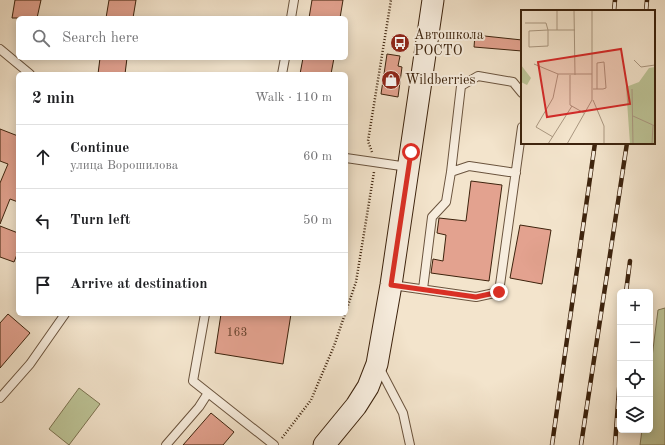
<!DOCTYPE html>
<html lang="en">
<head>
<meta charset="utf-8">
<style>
  body { margin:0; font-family:"Old Standard TT",serif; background:#f6f6f6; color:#202124 }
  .controls { position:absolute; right:12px; bottom:12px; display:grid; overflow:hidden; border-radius:6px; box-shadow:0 2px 10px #0003 }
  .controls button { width:36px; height:36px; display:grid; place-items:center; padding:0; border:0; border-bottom:1px solid #e0e0e0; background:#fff; color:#202124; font:20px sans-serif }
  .stop { position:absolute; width:12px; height:12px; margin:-9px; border:3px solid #d93025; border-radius:50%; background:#fff }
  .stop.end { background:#d93025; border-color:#fff; box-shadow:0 1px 4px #0008 }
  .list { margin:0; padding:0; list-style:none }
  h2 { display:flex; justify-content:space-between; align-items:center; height:52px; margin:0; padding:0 16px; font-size:17px }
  h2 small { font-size:13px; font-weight:400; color:#757577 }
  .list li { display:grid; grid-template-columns:26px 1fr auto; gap:12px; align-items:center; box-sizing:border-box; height:64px; padding:0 16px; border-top:1px solid #e0e0e0 }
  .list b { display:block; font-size:15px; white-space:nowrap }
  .list p { margin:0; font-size:13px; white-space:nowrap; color:#757577 }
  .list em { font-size:13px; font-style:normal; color:#757577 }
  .icon { flex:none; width:22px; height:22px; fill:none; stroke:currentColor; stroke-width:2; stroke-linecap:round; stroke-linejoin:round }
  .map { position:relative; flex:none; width:665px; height:445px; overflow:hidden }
  .search { position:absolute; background:#fff; box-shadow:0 2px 10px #0003; left:16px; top:16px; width:332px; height:44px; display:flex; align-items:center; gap:10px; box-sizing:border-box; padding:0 14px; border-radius:6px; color:#757577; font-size:15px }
  .panel { position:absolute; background:#fff; box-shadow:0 2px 10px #0003; left:16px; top:72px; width:332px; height:244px; border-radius:6px }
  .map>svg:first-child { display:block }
  .green { fill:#bdc497; stroke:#7d7452 }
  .building { fill:#e3a28f; stroke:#3d230d }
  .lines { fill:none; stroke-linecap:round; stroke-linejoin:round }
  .service-casing { stroke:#6a533d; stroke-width:10 }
  .secondary-casing { stroke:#3d230d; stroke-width:23 }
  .path { stroke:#3d230d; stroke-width:2.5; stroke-dasharray:1 2; stroke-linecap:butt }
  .service { stroke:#f7edde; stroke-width:8 }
  .secondary { stroke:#f7edde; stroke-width:21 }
  .rail-casing { stroke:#3d230d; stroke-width:4.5 }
  .rail { stroke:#f7edde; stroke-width:3; stroke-dasharray:9; stroke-linecap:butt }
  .route { stroke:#d93025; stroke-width:5 }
  .labels { text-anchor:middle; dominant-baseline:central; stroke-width:4; stroke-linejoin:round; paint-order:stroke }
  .number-label { font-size:12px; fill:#66432e }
  .poi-label { font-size:14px; fill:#3d230d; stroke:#f7edde; text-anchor:start }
  .inset-road { fill:none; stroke:#aa9780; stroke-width:1 }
  .view { fill:#d62828; fill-opacity:0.15; stroke:#d62828; stroke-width:2 }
  .inset-edge { fill:none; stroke:#3d230d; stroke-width:2 }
</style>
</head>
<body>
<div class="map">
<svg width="665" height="445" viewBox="0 0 665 445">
  <rect width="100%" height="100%" fill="#f3e4cc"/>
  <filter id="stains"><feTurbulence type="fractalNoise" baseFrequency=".005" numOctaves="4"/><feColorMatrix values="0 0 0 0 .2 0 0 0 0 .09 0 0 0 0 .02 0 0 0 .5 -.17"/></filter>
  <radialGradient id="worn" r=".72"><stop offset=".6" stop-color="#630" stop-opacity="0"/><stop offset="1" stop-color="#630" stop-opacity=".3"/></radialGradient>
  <path class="green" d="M665,308V445H640L642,430H650V373L658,310Z
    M79,388L100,404L69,445L49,429Z"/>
  <path class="building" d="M15,0H41L37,18H12Z
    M109,0H136L133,18H106Z
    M312,0H343L340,18H309Z
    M475,35L522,40V51L474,47Z
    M387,54L400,56L398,66L402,67L398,97L381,94Z
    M100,58H127L125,74H98Z
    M303,58H334L331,74H300Z
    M0,129L18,136V202L10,199L0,224V183L8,164L0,161Z
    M471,181L502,185L489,281L431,273L433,259L443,261L446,235L437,233L439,218L466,221Z
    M520,225L551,230L542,284L510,278Z
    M0,226L18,233V252L14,262L0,257Z
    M8,314L30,333L0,368V323Z
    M221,314H291L283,364L215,353Z
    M211,413L234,432L223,445H183Z"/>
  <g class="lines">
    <defs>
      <path id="service" d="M291,18L294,0
        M0,49L30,74
        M282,74L285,58
        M346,158L408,167
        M451,172L469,166L516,173
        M392,285L476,297L499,292L522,127
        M423,289L432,217L446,202L451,172L461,86L478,76L513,82L522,93
        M205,314L193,381L274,445
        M379,367L403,413L410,445
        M0,398L30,364L65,314
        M166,445L199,407L208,393"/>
      <path id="secondary" d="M324,445L356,406L368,387L377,364L391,285L433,0"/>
    </defs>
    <use href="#service" class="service-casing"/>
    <use href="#secondary" class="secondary-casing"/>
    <path class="path" d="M372,152L368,141L391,0
      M346,311L356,282L374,172
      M282,438L311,400L334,346L345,314"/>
    <use href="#service" class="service"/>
    <use href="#secondary" class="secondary"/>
    <defs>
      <path id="rail" d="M614,11L615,0
        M646,11L647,0
        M626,292L630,261
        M552,445L595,143
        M581,445L627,143
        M615,445L620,376"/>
    </defs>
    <use href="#rail" class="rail-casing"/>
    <use href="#rail" class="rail"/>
  </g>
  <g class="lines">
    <path class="route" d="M411,152L391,285L476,297L499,292"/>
  </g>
  <defs>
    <symbol id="bus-disc" viewBox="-11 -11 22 22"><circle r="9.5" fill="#8f2418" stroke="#f7edde"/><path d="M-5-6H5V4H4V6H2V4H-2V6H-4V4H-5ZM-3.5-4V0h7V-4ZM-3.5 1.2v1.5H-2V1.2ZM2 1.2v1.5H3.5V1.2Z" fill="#fff"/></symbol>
    <symbol id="shop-disc" viewBox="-11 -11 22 22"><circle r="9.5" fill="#8f2418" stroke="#f7edde"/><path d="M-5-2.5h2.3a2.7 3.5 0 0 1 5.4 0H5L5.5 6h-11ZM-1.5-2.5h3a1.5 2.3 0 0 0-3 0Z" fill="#fff"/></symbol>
  </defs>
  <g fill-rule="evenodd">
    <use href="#bus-disc" x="389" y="32" width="22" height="22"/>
    <use href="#shop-disc" x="380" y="69" width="22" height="22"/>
  </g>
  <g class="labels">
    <g class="number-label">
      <text x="237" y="333">163</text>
    </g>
    <g class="poi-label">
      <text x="414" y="35">Автошкола<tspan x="414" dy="16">РОСТО</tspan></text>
      <text x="405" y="80">Wildberries</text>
    </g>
  </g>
  <g transform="translate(521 10)">
    <rect width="134" height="134" fill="#f3e4cc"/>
    <path d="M0,55L10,68L6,75L0,72ZM134,57V134H109L105,77L118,72L128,58Z" fill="#bdc497"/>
    <path class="inset-road" d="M36,0V20H54M53,0L54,65M4,13H25L27,20V36L8,37V21L27,20H36M113,50L120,57L134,55M13,54L37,64H71M49,65V95L63,103M72,79H82L85,78L83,52L76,53V79M111,79L112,134M72,90L83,116V134M112,106L134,116M32,127L15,117L32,88L37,64M27,134L51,96M46,134L71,90V0M131,134L132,115"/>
    <path class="view" d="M100,39L109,94L26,107L17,52Z"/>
    <rect width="134" height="134" class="inset-edge"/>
  </g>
  <rect width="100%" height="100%" filter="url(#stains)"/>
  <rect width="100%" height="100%" fill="url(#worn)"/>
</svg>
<div class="controls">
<button>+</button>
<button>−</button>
<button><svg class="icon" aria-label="locate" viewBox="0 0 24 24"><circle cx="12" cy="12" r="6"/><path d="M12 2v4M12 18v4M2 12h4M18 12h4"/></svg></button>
<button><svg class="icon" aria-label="layers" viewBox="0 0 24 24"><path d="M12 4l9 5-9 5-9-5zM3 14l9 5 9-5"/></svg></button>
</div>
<div class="stop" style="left:411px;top:152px"></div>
<div class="stop end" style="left:499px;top:292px"></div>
<div class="search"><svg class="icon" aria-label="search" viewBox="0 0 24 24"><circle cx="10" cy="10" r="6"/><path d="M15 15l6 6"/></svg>Search here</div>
<section class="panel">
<h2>2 min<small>Walk · 110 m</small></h2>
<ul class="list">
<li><svg class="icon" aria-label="ahead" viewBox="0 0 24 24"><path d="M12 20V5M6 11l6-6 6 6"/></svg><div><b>Continue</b><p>улица Ворошилова</p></div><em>60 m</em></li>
<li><svg class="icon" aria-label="left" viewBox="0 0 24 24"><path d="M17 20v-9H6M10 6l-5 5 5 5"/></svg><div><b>Turn left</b></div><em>50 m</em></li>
<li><svg class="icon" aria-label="arrive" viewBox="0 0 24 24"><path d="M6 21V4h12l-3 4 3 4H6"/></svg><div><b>Arrive at destination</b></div></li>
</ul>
</section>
</div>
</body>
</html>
